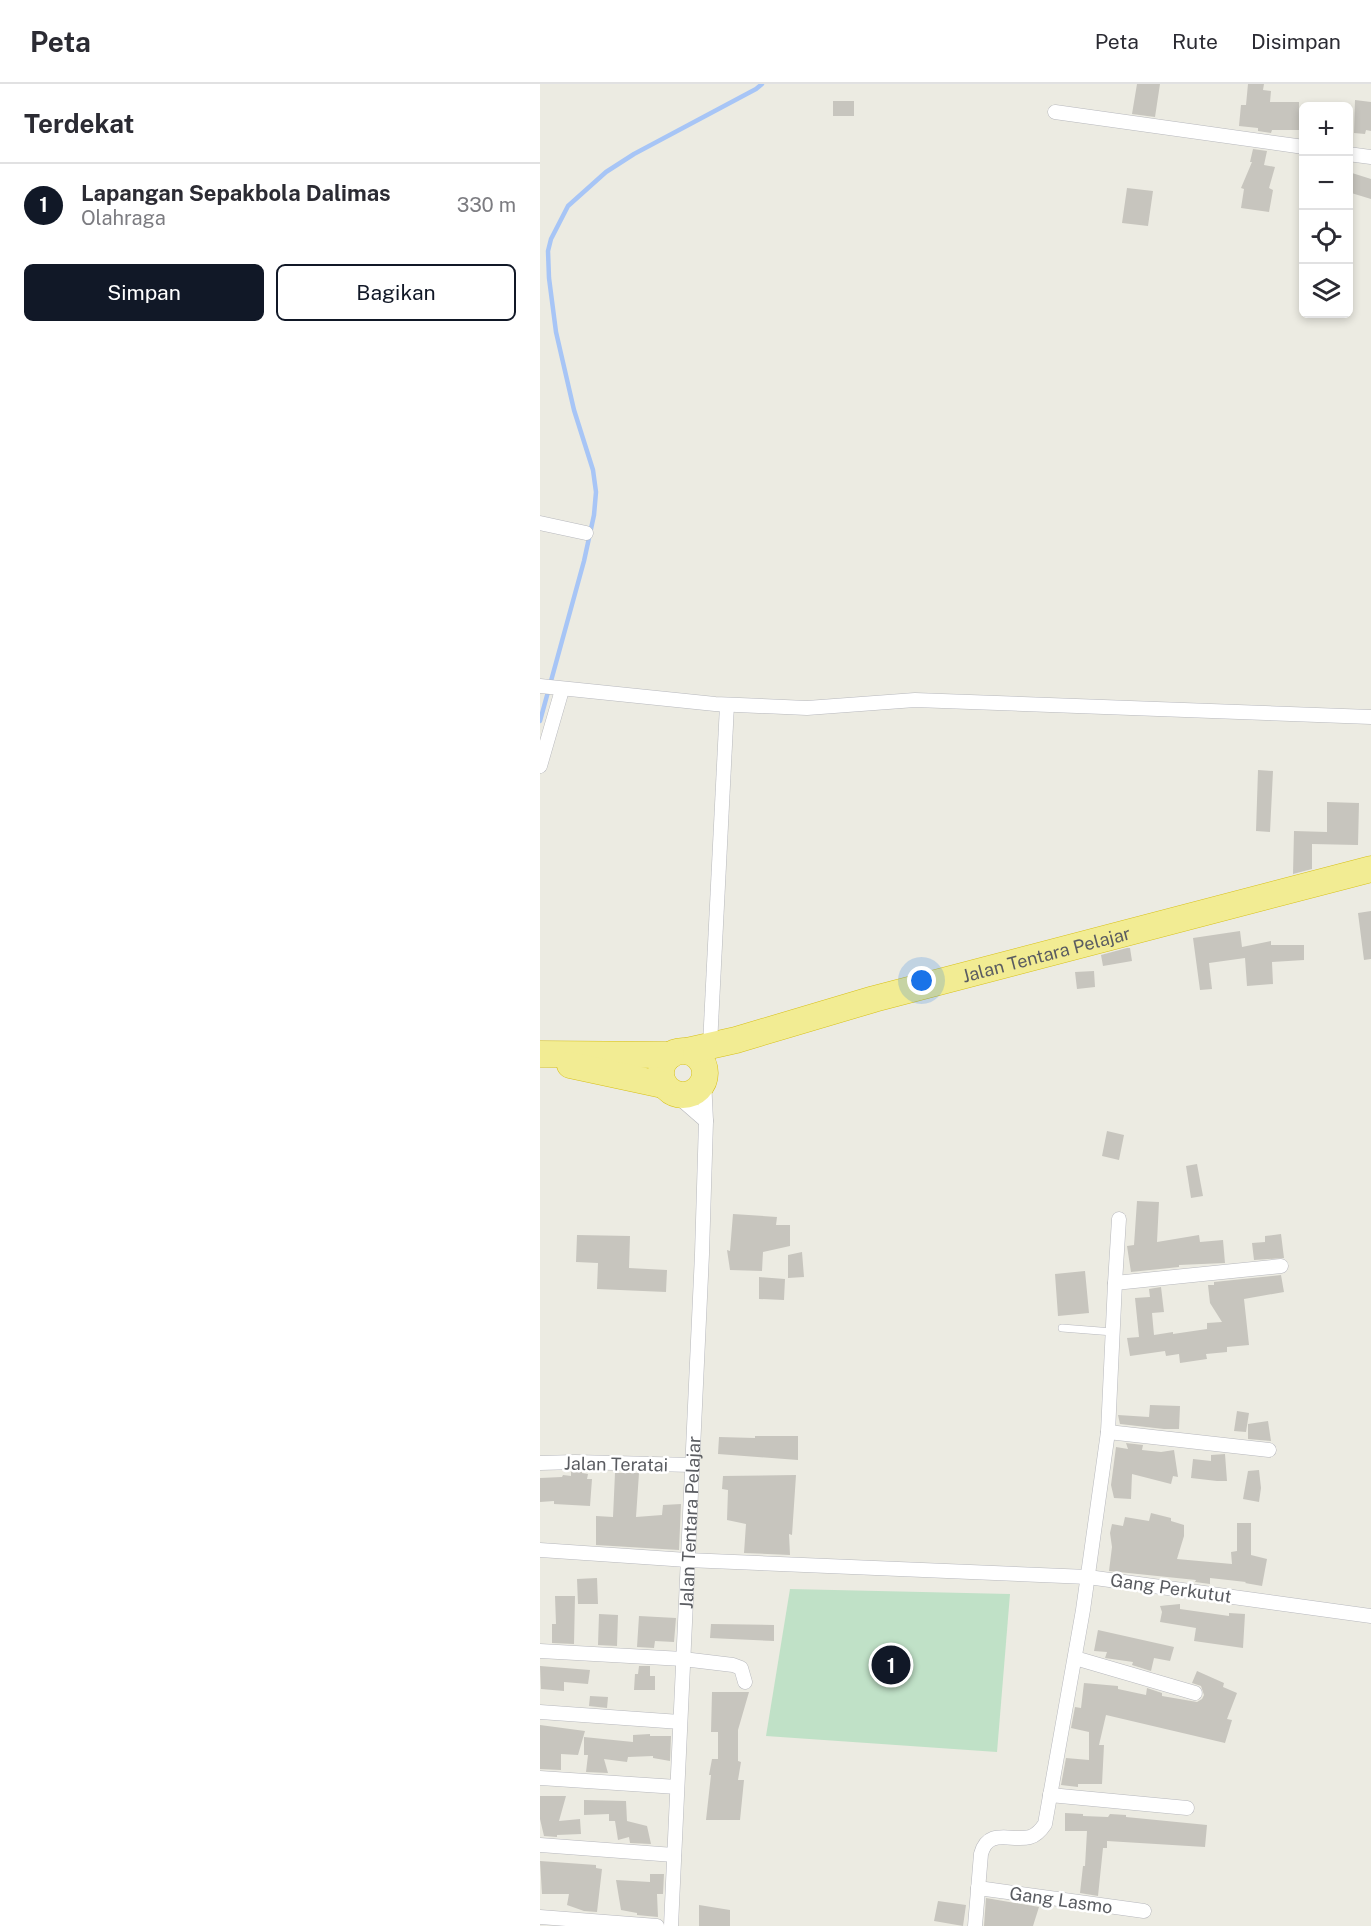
<!DOCTYPE html>
<html lang="id">
<head>
<meta charset="utf-8">
<style>
  body { margin:0; font-family:"Public Sans",sans-serif; background:#f2f2f3; color:#2b2b33 }
  .controls { position:absolute; right:18px; top:18px; display:grid; overflow:hidden; border-radius:9px; box-shadow:0 3px 9px #0003 }
  .controls button { width:54px; height:54px; display:grid; place-items:center; padding:0; border:0; border-bottom:2px solid #e1e1e2; background:#fff; color:#2b2b33; font:30px sans-serif }
  .you { position:absolute; left:382px; top:897px; width:21px; height:21px; margin:-15px; border:4px solid #fff; border-radius:50%; background:#1a73e8; box-shadow:0 0 0 9px #1a73e833 }
  .badge { display:grid; place-items:center; width:39px; height:39px; border-radius:50%; background:#111827; color:#fff; font-size:20px; font-weight:700 }
  .pin { position:absolute; translate:-50% -50%; border:3px solid #fff; box-shadow:0 2px 6px #0006 }
  .list { margin:0; padding:0; list-style:none }
  h2 { display:flex; justify-content:space-between; align-items:center; height:78px; margin:0; padding:0 24px; font-size:26px }
  h2 small { font-size:20px; font-weight:400; color:#7c7c81 }
  .list li { display:grid; grid-template-columns:39px 1fr auto; gap:18px; align-items:center; box-sizing:border-box; height:84px; padding:0 24px; border-top:2px solid #e1e1e2 }
  .list b { display:block; font-size:22px; white-space:nowrap }
  .list p { margin:0; font-size:20px; white-space:nowrap; color:#7c7c81 }
  .list em { font-size:20px; font-style:normal; color:#7c7c81 }
  .actions { display:flex; gap:12px; padding:18px 24px }
  .actions a { flex:1; padding:14px 0; border:2px solid #111827; border-radius:9px; text-align:center; font-size:21px; color:#111827 }
  .actions .main { background:#111827; color:#fff }
  .icon { flex:none; width:33px; height:33px; fill:none; stroke:currentColor; stroke-width:2; stroke-linecap:round; stroke-linejoin:round }
  .map { position:relative; flex:none; width:831px; height:1842px; overflow:hidden }
  header { display:flex; align-items:center; gap:36px; box-sizing:border-box; height:84px; padding:0 30px; background:#fff; border-bottom:2px solid #e1e1e2 }
  header strong { font-size:28px }
  nav { display:flex; gap:33px; margin-inline-start:auto; font-size:21px }
  main { display:flex }
  aside { flex:1; background:#fff }
  .map>svg:first-child { display:block }
  .green { fill:#c0e1c7 }
  .lines { fill:none; stroke-linecap:round; stroke-linejoin:round }
  .stream { stroke:#a7c5f6; stroke-width:4.5 }
  .building { fill:#c7c5be }
  .lane-casing { stroke:#b7b8bd; stroke-width:8 }
  .street-casing { stroke:#b7b8bd; stroke-width:15 }
  .highway-casing { stroke:#d7c016; stroke-width:27 }
  .lane { stroke:#fff; stroke-width:7 }
  .street { stroke:#fff; stroke-width:14 }
  .highway { stroke:#f2ec93; stroke-width:26 }
  .labels { text-anchor:middle; dominant-baseline:central; stroke-width:5; stroke-linejoin:round; paint-order:stroke }
  .street-label { font-size:18px; fill:#5a5c61; stroke:#fff }
</style>
</head>
<body>
<header>
<strong>Peta</strong>
<nav><a>Peta</a><a>Rute</a><a>Disimpan</a></nav>
</header>
<main>
<aside>
<h2>Terdekat<small></small></h2>
<ul class="list">
<li><span class="badge">1</span><div><b>Lapangan Sepakbola Dalimas</b><p>Olahraga</p></div><em>330 m</em></li>
</ul>
<div class="actions"><a class="main">Simpan</a><a>Bagikan</a></div>
</aside>
<div class="map">
<svg width="831" height="1842" viewBox="0 0 831 1842">
  <rect width="100%" height="100%" fill="#ecebe2"/>
  <path class="green" d="M250,1505L470,1510L457,1668L226,1652Z"/>
  <g class="lines">
    <path class="stream" d="M0,637L44,477L54,431L56,408L53,386L34,326L16,248L9,194L8,167L11,155L28,122L66,88L94,70L216,5L222,0"/>
  </g>
  <path class="building" d="M597,0H620L615,33L592,30Z
    M708,0H724L723,6L731,7L730,18H759V46H732L731,49L718,47V44L699,42L701,21H706Z
    M815,16L831,18V47L826,46L825,50L814,49Z
    M293,17H314V32H293Z
    M713,65L727,67L724,81L735,83L729,104L733,106L729,128L701,124L704,105L701,104L712,78H710Z
    M812,89L831,95V115L808,108V101Z
    M587,104L613,107L608,142L582,139Z
    M718,686L733,687L730,748L716,747Z
    M787,718L819,719L818,761L772,760V785L753,790L754,747L787,748Z
    M831,827V875L824,876L818,829Z
    M700,847L702,863L731,857V861H764V876L732,878L733,900L707,902L705,874L669,879L672,905L660,906L653,854Z
    M587,864H590L592,877L563,882L561,871Z
    M554,887L555,903L537,905L535,888Z
    M567,1047L584,1051L579,1076L562,1072Z
    M657,1080L663,1112L651,1114L646,1082Z
    M597,1117L619,1118L617,1158L659,1151L660,1158L683,1156L685,1179L639,1181V1183L591,1188L587,1162L594,1161Z
    M193,1130L237,1133L236,1141H250V1162L223,1168L222,1187L190,1186L187,1166L190,1167Z
    M741,1150L744,1174L714,1176L712,1159L725,1158V1152Z
    M37,1151L90,1152L89,1184L127,1186L126,1208L57,1205L58,1179L36,1178Z
    M262,1168L264,1193L248,1194V1171Z
    M545,1187L549,1229L518,1232L515,1190Z
    M741,1191L744,1208L704,1215L709,1261L687,1263V1268L666,1270L667,1275L640,1279L639,1270L626,1272L625,1267L590,1272L587,1254L599,1253L595,1214L610,1213L609,1205L621,1203L624,1228L612,1229L614,1251L633,1248V1250L667,1245V1239L682,1238L670,1219L668,1201H674V1198Z
    M219,1193L245,1195L244,1216L219,1215Z
    M610,1321L640,1322L639,1345H624L580,1340L578,1331L609,1333Z
    M697,1327L709,1329L706,1348L694,1347Z
    M728,1337L731,1357L708,1355V1340Z
    M215,1352H258V1376L178,1370L179,1353L215,1354Z
    M586,1359L603,1361L602,1366L621,1368L634,1366L638,1393L633,1392L631,1400L592,1390L591,1415L574,1414L571,1401L576,1363L588,1365Z
    M685,1370L687,1397H677L651,1394L653,1375L671,1377V1371Z
    M719,1386L721,1404L719,1418L703,1415L708,1387Z
    M31,1387H42V1389L48,1390L47,1395H52L50,1422L14,1420V1417L0,1418V1394L22,1393L23,1391L31,1392Z
    M75,1389H99L96,1433L122,1431L123,1421L141,1420L139,1466L56,1461V1432L73,1433Z
    M256,1391L252,1451L249,1450L250,1471L204,1469L206,1440L187,1436L188,1406L182,1405L183,1392Z
    M611,1429L631,1434V1437L644,1441V1452L637,1475L692,1480L691,1468L697,1467V1439H711V1471L727,1475L722,1502L705,1499L706,1498L670,1494V1500L655,1498L656,1496L569,1487L572,1463L570,1449L572,1440L583,1442L585,1433L609,1437Z
    M57,1494L58,1520H38L37,1495Z
    M15,1512H35L34,1560L12,1559V1540H16Z
    M640,1520V1525L689,1532V1529L705,1530L703,1564L654,1557L656,1544L620,1538L622,1528L620,1522Z
    M59,1530L78,1531L77,1562L58,1561Z
    M99,1532L136,1534L134,1558L115,1557L114,1564L97,1563Z
    M171,1540L234,1541V1557L170,1554Z
    M558,1546L634,1563L630,1577L614,1574L611,1587L592,1581L593,1578L565,1574L567,1568L554,1567Z
    M0,1582L50,1586L48,1600L24,1598V1607L1,1605Z
    M99,1582H110V1592H115V1606H94L95,1590H98Z
    M657,1587L684,1599L683,1603L697,1609L687,1635L692,1636L685,1659L566,1631L559,1661H564L562,1700H538V1703L521,1701L526,1674L549,1676V1648L531,1644L535,1623L541,1624L544,1599L578,1602V1605L606,1611L607,1604L622,1609V1612L657,1618L662,1615L664,1611L661,1602L652,1599Z
    M172,1608H209L198,1646V1677L201,1678L198,1696H204L200,1736H166L171,1691H169L172,1675H178V1648H171Z
    M50,1612L68,1613L67,1624L49,1622Z
    M0,1641L45,1647L38,1671L21,1670V1686L0,1685Z
    M110,1650V1652H131L130,1677L113,1674V1672L88,1673L87,1678L64,1675L68,1689L46,1688L48,1671H44V1653L93,1658V1651Z
    M0,1712H26L19,1737L40,1735L41,1750L17,1751V1753L4,1752L0,1735Z
    M44,1716L86,1717L87,1737L107,1742L111,1760L90,1759L89,1753L78,1756L75,1737H69V1730L44,1731Z
    M525,1729L543,1730V1732L568,1733L570,1730L586,1731V1733L667,1741L665,1763L567,1757V1764H563L558,1812L540,1809L543,1782H545L547,1747H525Z
    M0,1777L56,1781V1784L62,1785L57,1828L44,1827L27,1821L29,1810H2Z
    M110,1790H124L123,1810H117L118,1833L97,1831V1829L81,1826L76,1796L110,1798Z
    M446,1814L499,1823L493,1842H444Z
    M398,1817L426,1821L423,1842L394,1837Z
    M159,1821L190,1826V1842H159Z"/>
  <g class="lines">
    <defs>
      <path id="lane" d="M522,1244L573,1248"/>
      <g id="street">
        <path d="M515,28L764,63"/>
        <path d="M808,70L831,73"/>
        <path d="M0,439L46,449"/>
        <path d="M0,602L175,620L267,624L375,616L831,633"/>
        <path d="M0,682L22,606"/>
        <path d="M170,961L187,621"/>
        <path d="M135,1010L166,1037"/>
        <path d="M575,1199L579,1135"/>
        <path d="M568,1348L729,1366"/>
        <path d="M0,1379L35,1378L152,1381"/>
        <path d="M0,1466L147,1476L548,1493L831,1532"/>
        <path d="M0,1567L143,1575L193,1581L201,1584L205,1598"/>
        <path d="M535,1574L655,1609"/>
        <path d="M0,1628L140,1638"/>
        <path d="M0,1694L137,1703"/>
        <path d="M510,1711L647,1724"/>
        <path d="M0,1761L134,1771"/>
        <path d="M438,1804L604,1827"/>
        <path d="M0,1833L117,1842"/>
        <path id="s1" d="M131,1842L162,1170L166,1037L164,995"/>
        <path d="M435,1842L441,1770C448,1743 472,1758 490,1753C497,1751 501,1746 505,1740L543,1526L568,1348L575,1199L741,1182"/>
      </g>
      <g id="highway">
        <circle cx="143" cy="989" r="22"/>
        <path id="s2" d="M147,967L196,956L334,915L831,785"/>
        <path d="M0,970L131,971"/>
        <path d="M30,981L123,1001"/>
      </g>
    </defs>
    <use href="#lane" class="lane-casing"/>
    <use href="#street" class="street-casing"/>
    <use href="#highway" class="highway-casing"/>
    <use href="#lane" class="lane"/>
    <use href="#street" class="street"/>
    <use href="#highway" class="highway"/>
  </g>
  <g class="labels">
    <g class="street-label">
      <text stroke="none"><textPath href="#s2" startOffset="372">Jalan Tentara Pelajar</textPath></text>
      <text transform="translate(76 1380) rotate(1)">Jalan Teratai</text>
      <text stroke="none"><textPath href="#s1" startOffset="404">Jalan Tentara Pelajar</textPath></text>
      <text transform="translate(631 1504) rotate(8)">Gang Perkutut</text>
      <text transform="translate(521 1816) rotate(8)">Gang Lasmo</text>
    </g>
  </g>
</svg>
<div class="controls">
<button>+</button>
<button>−</button>
<button><svg class="icon" aria-label="locate" viewBox="0 0 24 24"><circle cx="12" cy="12" r="6"/><path d="M12 2v4M12 18v4M2 12h4M18 12h4"/></svg></button>
<button><svg class="icon" aria-label="layers" viewBox="0 0 24 24"><path d="M12 4l9 5-9 5-9-5zM3 14l9 5 9-5"/></svg></button>
</div>
<div class="you"></div>
<div class="pin badge" style="left:351px;top:1581px">1</div>
</div>
</main>
</body>
</html>
